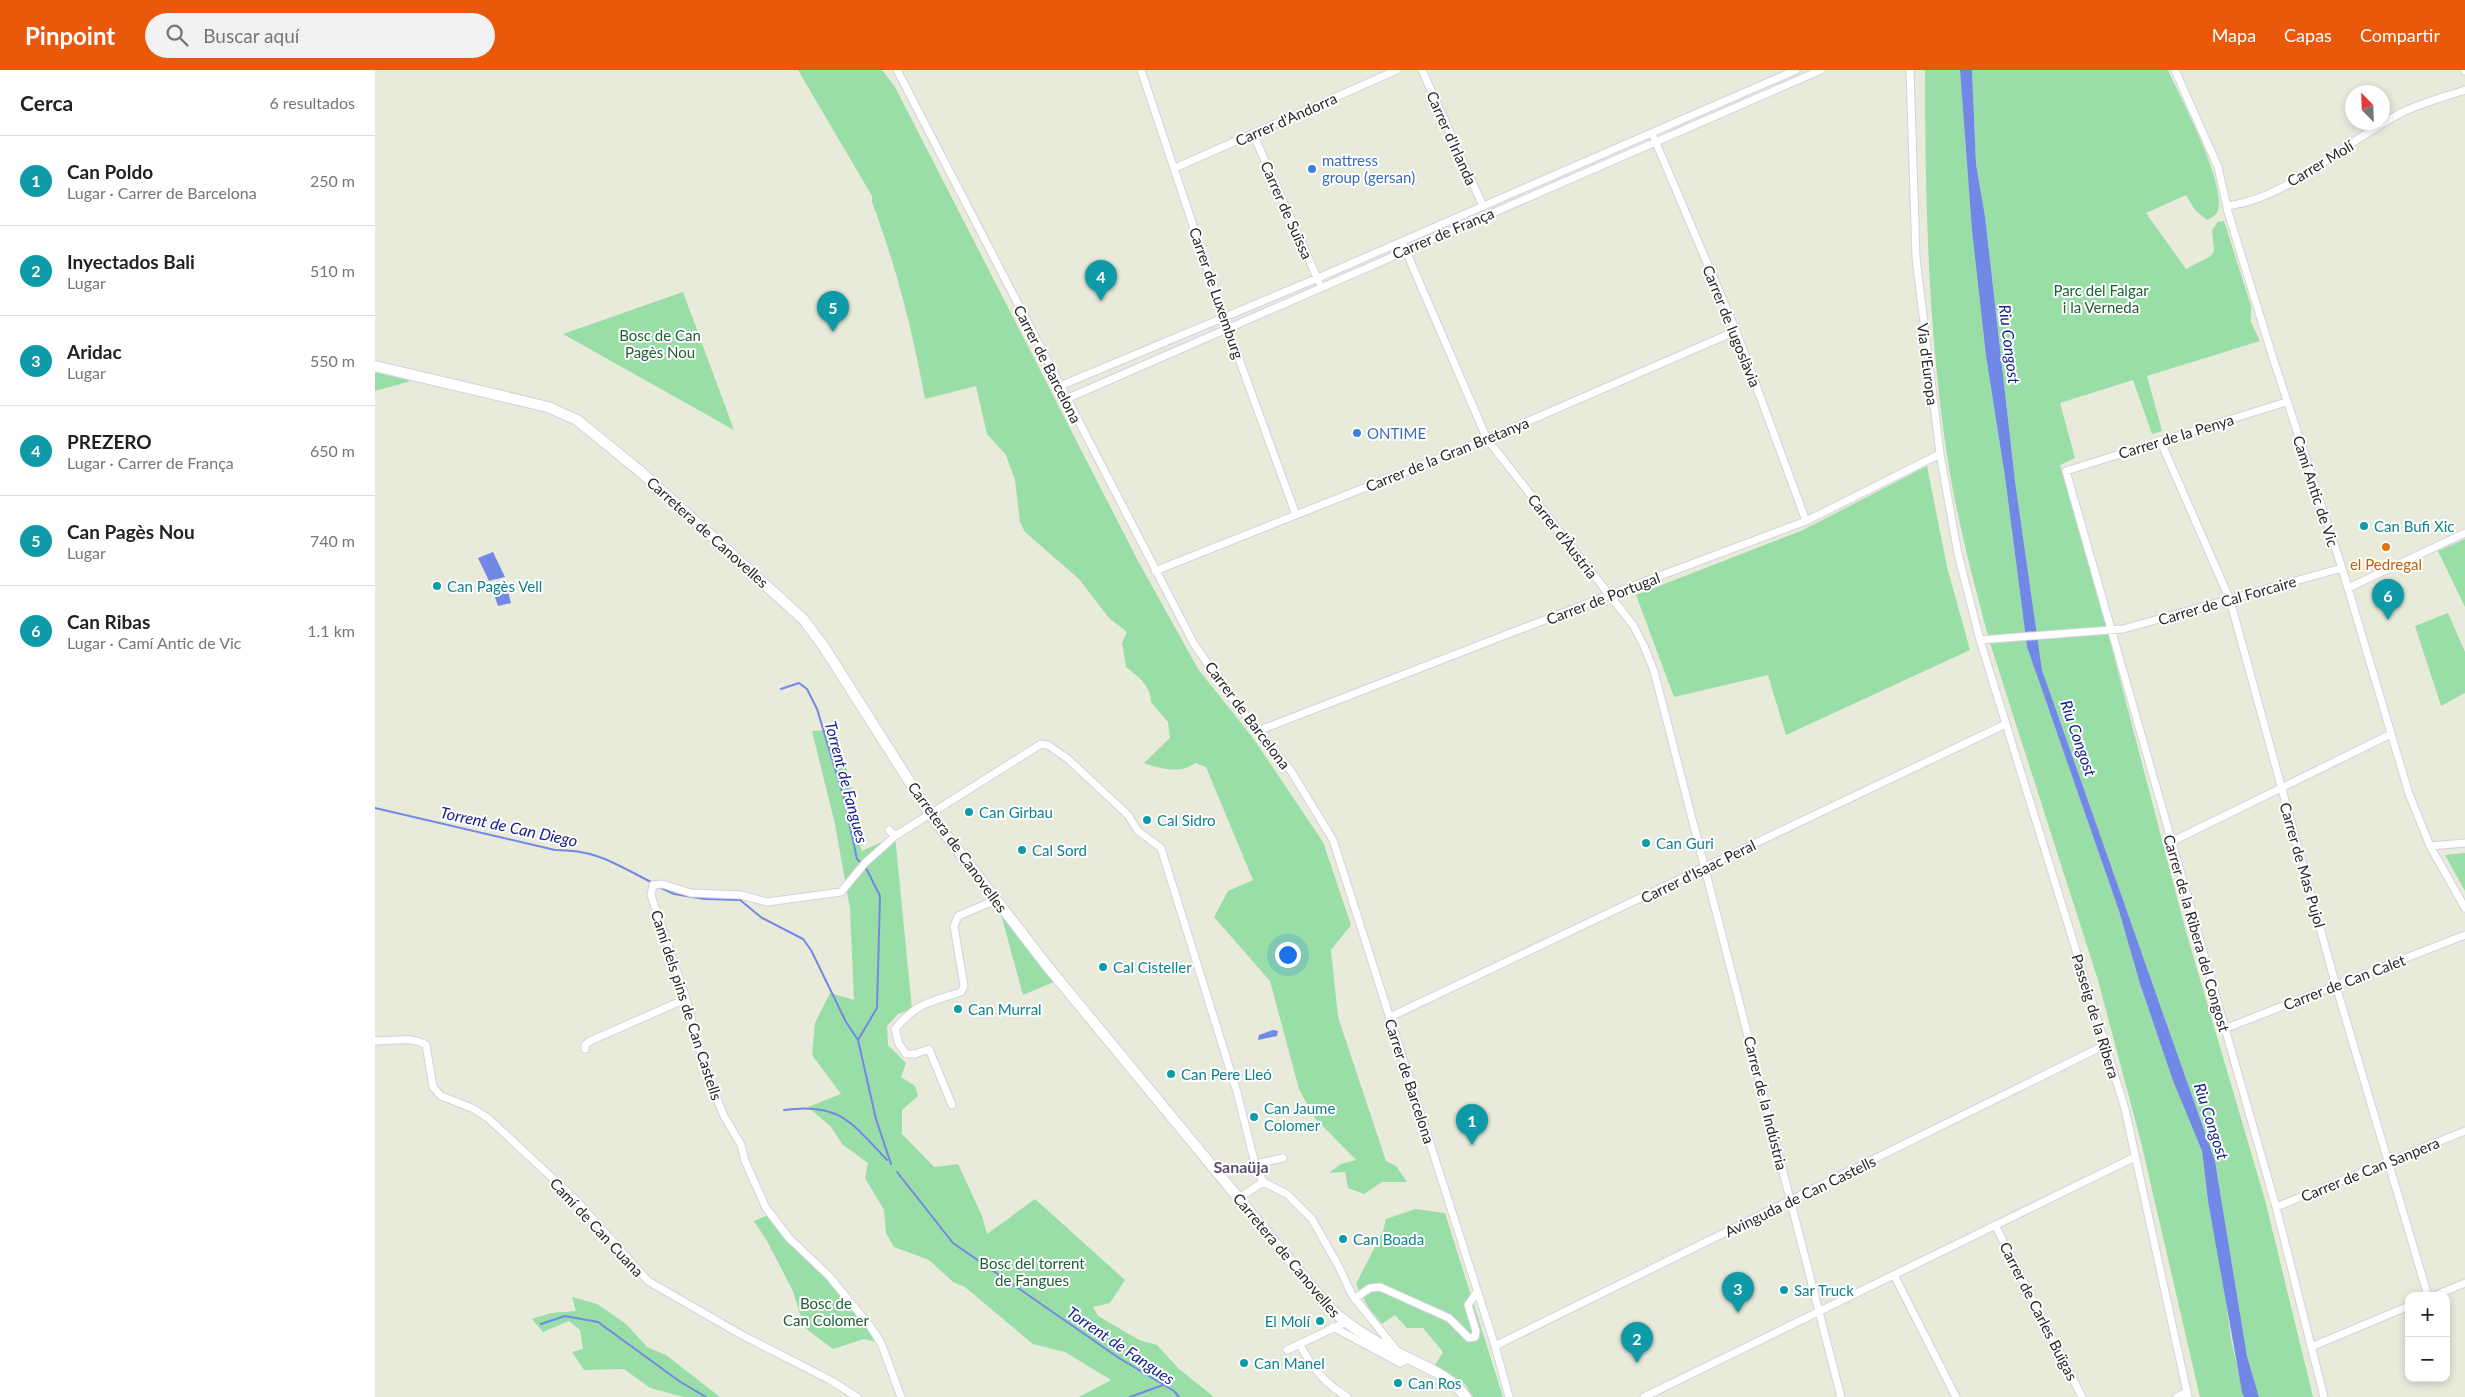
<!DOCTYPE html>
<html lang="es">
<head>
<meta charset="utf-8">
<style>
  body { margin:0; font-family:Lato,sans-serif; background:#f2f2f2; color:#222 }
  .controls { position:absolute; right:15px; bottom:15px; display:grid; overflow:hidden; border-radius:10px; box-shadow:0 2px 8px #0003 }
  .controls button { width:45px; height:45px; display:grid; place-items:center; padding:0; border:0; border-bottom:1px solid #e0e0e0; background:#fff; color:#222; font:25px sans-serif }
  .compass { position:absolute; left:1970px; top:15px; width:45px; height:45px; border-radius:50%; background:#fff; box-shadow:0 2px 8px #0003; rotate:337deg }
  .you { position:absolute; left:912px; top:884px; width:18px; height:18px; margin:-12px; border:4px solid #fff; border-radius:50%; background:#1a73e8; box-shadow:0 0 0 8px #1a73e833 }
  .badge { display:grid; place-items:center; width:32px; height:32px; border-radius:50%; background:#ea580c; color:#fff; font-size:16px; font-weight:700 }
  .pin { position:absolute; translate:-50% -41px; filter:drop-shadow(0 1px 2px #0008) }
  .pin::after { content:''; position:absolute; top:26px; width:18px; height:15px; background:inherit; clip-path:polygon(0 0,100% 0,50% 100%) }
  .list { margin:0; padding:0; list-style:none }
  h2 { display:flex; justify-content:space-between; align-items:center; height:65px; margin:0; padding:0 20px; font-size:21px }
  h2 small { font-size:16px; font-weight:400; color:#767676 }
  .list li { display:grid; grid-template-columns:32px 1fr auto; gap:15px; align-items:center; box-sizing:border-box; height:90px; padding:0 20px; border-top:1px solid #e0e0e0 }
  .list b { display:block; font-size:19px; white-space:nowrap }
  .list p { margin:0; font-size:16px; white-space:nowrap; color:#767676 }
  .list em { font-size:16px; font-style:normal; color:#767676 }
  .icon { flex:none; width:28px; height:28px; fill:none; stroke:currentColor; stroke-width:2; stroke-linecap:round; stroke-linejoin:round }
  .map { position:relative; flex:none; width:2090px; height:1327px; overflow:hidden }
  header { display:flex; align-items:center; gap:30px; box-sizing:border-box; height:70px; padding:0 25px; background:#ea580c; color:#fff }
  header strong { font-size:24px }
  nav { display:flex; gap:28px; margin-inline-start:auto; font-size:18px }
  .search { width:350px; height:45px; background:#f2f2f2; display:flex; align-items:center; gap:12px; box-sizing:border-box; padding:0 18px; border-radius:28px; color:#767676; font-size:19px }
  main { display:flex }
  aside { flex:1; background:#fff }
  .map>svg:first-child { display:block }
  .green { fill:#99dea7 }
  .water { fill:#7288e7 }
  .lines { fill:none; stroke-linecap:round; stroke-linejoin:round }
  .stream { stroke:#7288e7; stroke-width:2 }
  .street-casing { stroke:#d6d0e0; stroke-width:9 }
  .secondary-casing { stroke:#d6d0e0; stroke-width:12 }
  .street { stroke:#fff; stroke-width:7 }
  .secondary { stroke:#fff; stroke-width:10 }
  .shop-dot { fill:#3f7fe0; stroke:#fff; stroke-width:2 }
  .culture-dot { fill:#0f9aa8; stroke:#fff; stroke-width:2 }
  .food-dot { fill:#e8710a; stroke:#fff; stroke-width:2 }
  .labels { text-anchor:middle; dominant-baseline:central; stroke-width:4; stroke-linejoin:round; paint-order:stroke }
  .street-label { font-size:15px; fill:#282828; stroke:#fff }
  .shop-label { font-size:15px; fill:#366cbe; stroke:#fff; text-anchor:start }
  .park-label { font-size:15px; fill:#1d6034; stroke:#fff }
  .culture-label { font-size:15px; fill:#0d838f; stroke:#fff; text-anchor:start }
  .food-label { font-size:15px; fill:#c56008; stroke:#fff }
  .water-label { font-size:16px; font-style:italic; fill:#142290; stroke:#fff }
  .neighbourhood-label { font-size:16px; font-weight:bold; fill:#5b4b76; stroke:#fff }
</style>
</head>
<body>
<header>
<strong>Pinpoint</strong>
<div class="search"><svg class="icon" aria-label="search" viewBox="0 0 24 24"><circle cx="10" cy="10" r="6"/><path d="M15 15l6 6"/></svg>Buscar aquí</div>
<nav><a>Mapa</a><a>Capas</a><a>Compartir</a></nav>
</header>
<main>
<aside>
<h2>Cerca<small>6 resultados</small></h2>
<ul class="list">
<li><span class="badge" style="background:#0f9aa8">1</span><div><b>Can Poldo</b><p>Lugar · Carrer de Barcelona</p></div><em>250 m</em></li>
<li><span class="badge" style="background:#0f9aa8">2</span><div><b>Inyectados Bali</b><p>Lugar</p></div><em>510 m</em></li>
<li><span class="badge" style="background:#0f9aa8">3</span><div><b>Aridac</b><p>Lugar</p></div><em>550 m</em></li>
<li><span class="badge" style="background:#0f9aa8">4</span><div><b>PREZERO</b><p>Lugar · Carrer de França</p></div><em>650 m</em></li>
<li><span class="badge" style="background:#0f9aa8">5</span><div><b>Can Pagès Nou</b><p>Lugar</p></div><em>740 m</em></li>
<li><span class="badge" style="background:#0f9aa8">6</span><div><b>Can Ribas</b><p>Lugar · Camí Antic de Vic</p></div><em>1.1 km</em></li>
</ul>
</aside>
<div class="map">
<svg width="2090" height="1327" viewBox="0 0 2090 1327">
  <rect width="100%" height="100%" fill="#e8eada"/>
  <path class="green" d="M423,0H507L520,17L763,491L823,599L878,668L948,772L976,855L956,880L963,947L1011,1091L1021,1096L1032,1112H1007L989,1124L973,1118L970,1102L954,1103L966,1094L981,1090L939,1047L924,1019L895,911L839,847L853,821L878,810L831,697L820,693C806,704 785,699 769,693L795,668L793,652L776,632C776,616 763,606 751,597L747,573L752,562L734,548L704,509L650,462L645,452L640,410L631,385L612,364L601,316L550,329C538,262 521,196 497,132V126Z
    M1550,0H1585L1597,161L1611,286L1630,407L1652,577L1744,841L1765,914L1798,1011L1827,1081L1833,1131L1846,1196L1856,1269L1869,1327H1825L1766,1072L1723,910L1615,573C1599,513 1581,446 1572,385C1553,258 1550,129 1550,0Z
    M1597,0H1793C1806,29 1851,112 1843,140C1842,145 1837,147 1832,150L1820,140L1811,125L1771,143L1811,199L1836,186L1839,181L1837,160L1843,152L1849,151L1876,236V252L1885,271L1772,306L1787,361L1777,364L1758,310L1685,333L1700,388L1685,395L1735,571L1810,858L1890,1130L1938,1327H1884L1872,1286L1840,1091L1667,600L1640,411L1610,146L1601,94Z
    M308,222L359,360L188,264Z
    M0,302L36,311L0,321Z
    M1552,396L1572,497L1595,580L1411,665L1393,605L1299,627L1261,525L1428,460Z
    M2090,469V537L2063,481Z
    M2073,543L2090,582V623L2066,636L2040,556Z
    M458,660C468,686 476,711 481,739C484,756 480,763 487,781L520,766L537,939L523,944L512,956L513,975L531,993L526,1007L540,1016L543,1026L527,1040V1064L559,1097L583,1094L607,1146L612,1164L660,1129L750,1210L735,1233L718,1237L723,1246L764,1270L782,1275L804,1299L839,1327H704L736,1310L690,1282L658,1274L590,1217L578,1212L554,1190L519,1177L511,1163L509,1140L490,1108L493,1093L468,1075L456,1057L433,1037L466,1024L437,985L440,953L455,923L479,930L475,839L460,754L437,661Z
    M2090,783V821L2070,785Z
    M625,841L681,911L648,925Z
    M1040,1139L1070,1143L1128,1327H1098L1090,1314L1060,1295L1068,1282L1048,1258H1032L1020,1245L1007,1254L993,1237L981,1214L1008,1161L1011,1149Z
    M395,1144L454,1206L506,1273L489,1269L458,1279L429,1257L418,1221L392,1171L379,1151Z
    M197,1227L222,1234L251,1254L272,1277L291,1285L345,1327H309L275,1318L249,1299L209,1300L197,1282L208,1279L205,1260L194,1251L168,1262L157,1249L176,1243L201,1241Z"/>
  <path class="water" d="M1585,0H1597L1601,94L1610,146L1640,411L1667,600L1840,1091L1872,1286L1884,1327H1869L1867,1322L1833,1131L1827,1081L1798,1011L1765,914L1744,841L1652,577L1630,407L1611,286L1597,161Z
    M118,482L130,507L114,511L103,488Z
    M132,518L136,533L123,536L118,521Z
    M898,960L903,961L902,966L883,970L884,965Z"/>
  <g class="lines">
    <path class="stream" d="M406,619L424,613L432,619L442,639L469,728L482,789L486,793
      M0,738L180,780C223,780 240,794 278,813
      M490,796L505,826L502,938L483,970L501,1049L516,1094
      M284,817L299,824L330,829L365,830L387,848L428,869L436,880L471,952L483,970
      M409,1040C464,1032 476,1052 512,1090
      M522,1102L578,1173L744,1288L799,1321L804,1327
      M166,1254L190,1246L223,1252L304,1311L331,1327
      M755,1327L788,1315"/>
    <defs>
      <path id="street" d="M522,0L819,574L852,622L916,701L958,770L1120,1276L1134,1327
        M766,0L849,248L921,445
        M1047,0L1108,136
        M1535,0L1541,188L1565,384L1583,484L1605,570L1750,1039L1813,1327
        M1800,0L1843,97L1853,142L1898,288L1967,498L2034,724L2055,776L2090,838
        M2090,0V1
        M878,64L944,212
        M1279,68L1361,261L1431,451
        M800,98L1022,0
        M1852,136C1916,128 1970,71 2026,43C2046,33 2069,27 2090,20
        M1027,172L1112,369L1258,555L1269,576L1279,601L1466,1327
        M685,316L943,208L1421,0
        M691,329L1446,0
        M1911,332L1691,401L1901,1137L1949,1327
        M1785,370L1855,530L1961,916L2053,1226
        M780,501L1112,369L1361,261
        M1973,518L2090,463
        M1605,570L1748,559L1967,498
        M885,660L1234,525L1431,451L1565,384
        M514,760L520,766L666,674L673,675L693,689L753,745L763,761L786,778L862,1022L880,1094L888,1112L864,1128
        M520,766L490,793L466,822L392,832L366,825L316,823L287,814L278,815L276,825L310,926L330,999L349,1046L366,1075L370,1091L391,1138L414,1168L454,1206L495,1256L506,1273L526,1327
        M1796,772L2016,664
        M2055,776L2090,773
        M1015,947L1631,654
        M1849,959L2090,865
        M0,971C16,971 37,966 51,975L58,1017L66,1026L97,1038L113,1048L201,1130L273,1211L365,1264L455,1310L482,1327
        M210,979V975L215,971L306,931L310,926
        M577,1035L554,979L540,984H531L524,974L520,959C541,933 556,932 586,922L589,916L579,856L583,846L621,830
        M880,1094L908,1088
        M888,1112L912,1124L937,1149L964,1197L977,1225L1022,1281
        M1901,1137L2090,1061
        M1620,1155L1707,1327
        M1519,1205L1581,1327
        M2059,1226L2090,1213
        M980,1228L995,1218L1005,1217L1074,1248L1094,1268L1100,1267L1101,1261L1093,1235L1102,1222
        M958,1257L1025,1293L1035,1288
        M924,1274C939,1299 947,1311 972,1327
        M1120,1276L1730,975
        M1936,1277L2034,1236
        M912,1280L969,1253
        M1269,1327L1760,1087
        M1802,1327L1812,1322"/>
      <path id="secondary" d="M0,296L173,337L202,350L266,402L428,549L449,577L555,744L673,897L950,1233C971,1255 996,1270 1023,1283C1048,1296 1073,1304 1091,1327"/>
    </defs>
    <use href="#street" class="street-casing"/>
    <use href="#secondary" class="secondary-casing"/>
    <use href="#street" class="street"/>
    <use href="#secondary" class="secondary"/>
  </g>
  <g class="shop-dot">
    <circle cx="937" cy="99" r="5"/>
    <circle cx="982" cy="363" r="5"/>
  </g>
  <g class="culture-dot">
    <circle cx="1989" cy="456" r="5"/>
    <circle cx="62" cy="516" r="5"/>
    <circle cx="594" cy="742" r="5"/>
    <circle cx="772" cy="750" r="5"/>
    <circle cx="1271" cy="773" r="5"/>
    <circle cx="647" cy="780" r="5"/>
    <circle cx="728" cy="897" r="5"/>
    <circle cx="583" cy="939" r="5"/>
    <circle cx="796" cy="1004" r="5"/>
    <circle cx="879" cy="1047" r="5"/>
    <circle cx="968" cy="1169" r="5"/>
    <circle cx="1409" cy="1220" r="5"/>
    <circle cx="945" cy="1251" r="5"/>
    <circle cx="869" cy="1293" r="5"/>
    <circle cx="1023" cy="1313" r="5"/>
  </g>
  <circle class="food-dot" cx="2011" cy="477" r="5"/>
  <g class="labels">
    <g class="street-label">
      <text transform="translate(911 49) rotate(-24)">Carrer d'Andorra</text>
      <text transform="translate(1077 68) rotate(66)">Carrer d'Irlanda</text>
      <text transform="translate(1945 93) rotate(-31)">Carrer Molí</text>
      <text transform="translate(912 140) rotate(66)">Carrer de Suïssa</text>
      <text transform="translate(1068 163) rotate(-23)">Carrer de França</text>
      <text transform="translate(842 223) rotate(71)">Carrer de Luxemburg</text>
      <text transform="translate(1357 256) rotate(68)">Carrer de Iugoslàvia</text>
      <text transform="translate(673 294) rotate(63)">Carrer de Barcelona</text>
      <text transform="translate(1553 294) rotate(83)">Via d'Europa</text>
      <text transform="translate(1801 366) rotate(-17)">Carrer de la Penya</text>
      <text transform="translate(1072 384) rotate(-22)">Carrer de la Gran Bretanya</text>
      <text transform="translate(1941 421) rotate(72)">Camí Antic de Vic</text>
      <text transform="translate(333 462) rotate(42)">Carretera de Canovelles</text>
      <text transform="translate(1188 466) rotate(52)">Carrer d'Àustria</text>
      <text transform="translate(1228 528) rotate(-21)">Carrer de Portugal</text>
      <text transform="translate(1852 530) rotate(-16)">Carrer de Cal Forcaire</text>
      <text transform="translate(873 645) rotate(53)">Carrer de Barcelona</text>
      <text transform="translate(583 777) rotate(54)">Carretera de Canovelles</text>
      <text transform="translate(1928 795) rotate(74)">Carrer de Mas Pujol</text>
      <text transform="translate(1323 801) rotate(-26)">Carrer d'Isaac Peral</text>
      <text transform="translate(1822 863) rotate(74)">Carrer de la Ribera del Congost</text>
      <text transform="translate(1969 912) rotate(-21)">Carrer de Can Calet</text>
      <text transform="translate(312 935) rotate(72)">Camí dels pins de Can Castells</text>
      <text transform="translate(1721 946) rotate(73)">Passeig de la Ribera</text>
      <text transform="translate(1035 1011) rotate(72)">Carrer de Barcelona</text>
      <text transform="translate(1391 1033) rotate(76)">Carrer de la Indústria</text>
      <text transform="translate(1995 1099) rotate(-22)">Carrer de Can Sanpera</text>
      <text transform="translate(1425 1126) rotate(-26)">Avinguda de Can Castells</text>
      <text transform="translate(222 1157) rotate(47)">Camí de Can Cuana</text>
      <text transform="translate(912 1185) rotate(50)">Carretera de Canovelles</text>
      <text transform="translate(1664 1241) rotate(63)">Carrer de Carles Buïgas</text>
    </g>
    <g class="shop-label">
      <text x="947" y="90">mattress<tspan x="947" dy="17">group (gersan)</tspan></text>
      <text x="992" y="363">ONTIME</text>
    </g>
    <g class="park-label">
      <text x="1726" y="220">Parc del Falgar<tspan x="1726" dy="17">i la Verneda</tspan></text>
      <text x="285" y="265">Bosc de Can<tspan x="285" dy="17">Pagès Nou</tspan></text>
      <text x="657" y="1193">Bosc del torrent<tspan x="657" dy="17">de Fangues</tspan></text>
      <text x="451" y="1233">Bosc de<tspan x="451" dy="17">Can Colomer</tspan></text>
    </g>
    <g class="culture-label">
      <text x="1999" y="456">Can Bufi Xic</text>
      <text x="72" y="516">Can Pagès Vell</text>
      <text x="604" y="742">Can Girbau</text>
      <text x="782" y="750">Cal Sidro</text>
      <text x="1281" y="773">Can Guri</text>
      <text x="657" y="780">Cal Sord</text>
      <text x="738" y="897">Cal Cisteller</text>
      <text x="593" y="939">Can Murral</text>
      <text x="806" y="1004">Can Pere Lleó</text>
      <text x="889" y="1038">Can Jaume<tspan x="889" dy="17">Colomer</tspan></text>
      <text x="978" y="1169">Can Boada</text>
      <text x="1419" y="1220">Sar Truck</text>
      <text x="935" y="1251" text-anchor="end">El Molí</text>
      <text x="879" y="1293">Can Manel</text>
      <text x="1033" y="1313">Can Ros</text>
    </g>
    <g class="food-label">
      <text x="2011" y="494">el Pedregal</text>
    </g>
    <g class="water-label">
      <text transform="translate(1635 274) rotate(83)">Riu Congost</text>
      <text transform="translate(1704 668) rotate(71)">Riu Congost</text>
      <text transform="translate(472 712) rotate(75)">Torrent de Fangues</text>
      <text transform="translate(134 756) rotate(12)">Torrent de Can Diego</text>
      <text transform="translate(1837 1051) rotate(72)">Riu Congost</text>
      <text transform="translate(746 1275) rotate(34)">Torrent de Fangues</text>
    </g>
    <g class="neighbourhood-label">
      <text x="866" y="1096">Sanaüja</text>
    </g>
  </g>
</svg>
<div class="controls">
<button>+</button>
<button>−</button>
</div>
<svg class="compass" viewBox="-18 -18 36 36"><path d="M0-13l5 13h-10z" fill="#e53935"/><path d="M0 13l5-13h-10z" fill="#767676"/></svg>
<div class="you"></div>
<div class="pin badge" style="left:1097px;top:1075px;background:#0f9aa8">1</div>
<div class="pin badge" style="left:1262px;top:1293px;background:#0f9aa8">2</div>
<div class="pin badge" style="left:1363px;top:1243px;background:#0f9aa8">3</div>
<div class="pin badge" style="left:726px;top:231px;background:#0f9aa8">4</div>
<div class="pin badge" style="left:458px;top:262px;background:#0f9aa8">5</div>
<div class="pin badge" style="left:2013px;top:550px;background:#0f9aa8">6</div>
</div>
</main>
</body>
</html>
